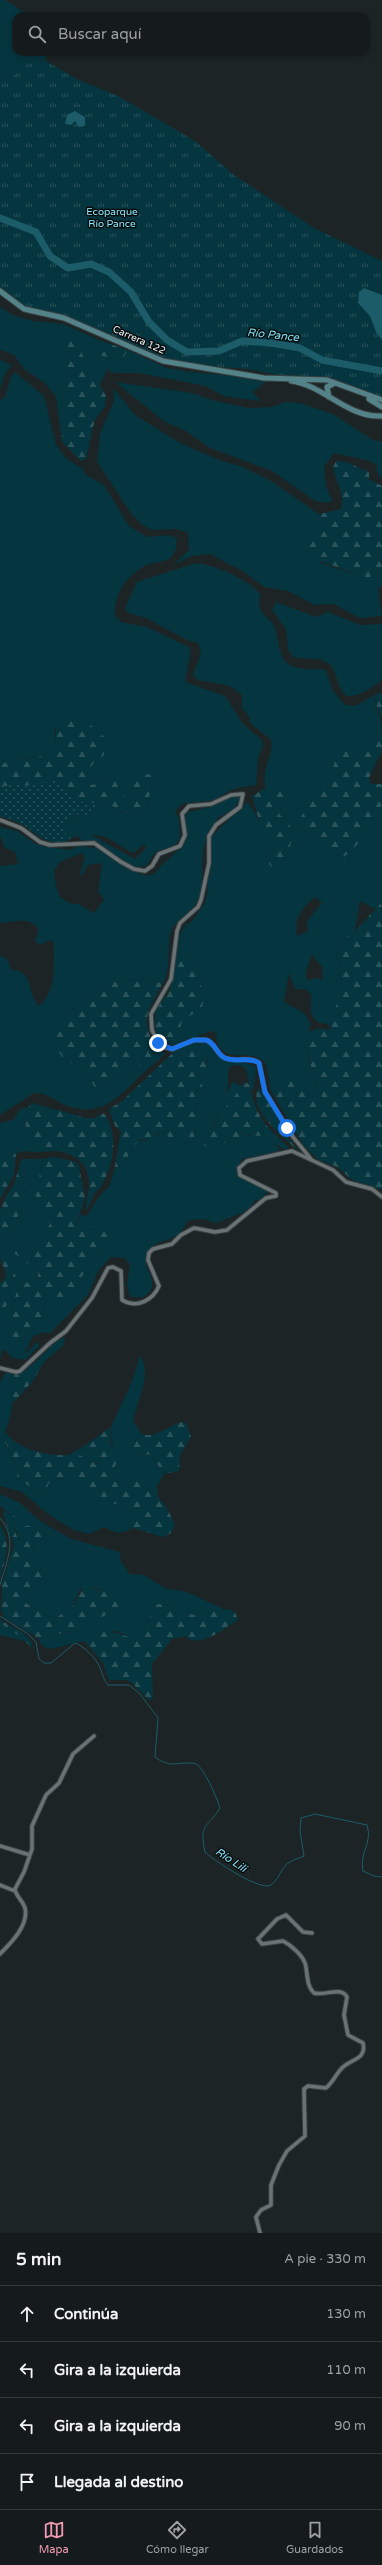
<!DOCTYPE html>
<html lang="es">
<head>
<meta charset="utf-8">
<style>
  body { margin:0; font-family:"Varela Round",sans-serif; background:#222829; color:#f1f3f6 }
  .stop { position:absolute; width:12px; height:12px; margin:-9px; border:3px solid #1a73e8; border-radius:50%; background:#fff }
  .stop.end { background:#1a73e8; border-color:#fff; box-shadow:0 1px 4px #0008 }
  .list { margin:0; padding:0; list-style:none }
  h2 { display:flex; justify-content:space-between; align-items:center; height:52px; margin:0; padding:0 16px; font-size:17px }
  h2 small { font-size:13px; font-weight:400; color:#9da1a3 }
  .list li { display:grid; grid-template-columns:26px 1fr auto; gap:12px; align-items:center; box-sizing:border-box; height:56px; padding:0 16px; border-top:1px solid #34393b }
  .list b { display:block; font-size:15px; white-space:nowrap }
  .list em { font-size:13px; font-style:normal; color:#9da1a3 }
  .icon { flex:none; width:22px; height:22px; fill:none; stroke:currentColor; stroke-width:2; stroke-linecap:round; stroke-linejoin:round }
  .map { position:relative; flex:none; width:382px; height:2233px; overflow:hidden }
  .search { position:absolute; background:#151b1c; box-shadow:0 2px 6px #0003; left:12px; right:12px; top:12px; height:44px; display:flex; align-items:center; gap:10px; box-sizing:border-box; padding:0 14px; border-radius:12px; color:#9da1a3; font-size:15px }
  .sheet { height:276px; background:#151b1c }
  nav { display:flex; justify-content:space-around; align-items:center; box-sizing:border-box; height:56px; border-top:1px solid #34393b; background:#151b1c; font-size:11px; color:#9da1a3 }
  nav a { display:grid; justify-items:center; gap:2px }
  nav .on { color:#f19ab2 }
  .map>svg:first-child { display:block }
  .grass { fill:#05353e; fill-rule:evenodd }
  .forest { fill:url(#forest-firs) }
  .park { fill:url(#park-tufts) }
  .garden { fill:url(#garden-dots) }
  .water { fill:#1b5c68 }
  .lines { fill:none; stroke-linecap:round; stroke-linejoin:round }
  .stream { stroke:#1b5c68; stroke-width:1 }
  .river { stroke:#1b5c68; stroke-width:7 }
  .street-casing { stroke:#393f40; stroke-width:5.5 }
  .secondary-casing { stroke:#393f40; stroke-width:7 }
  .street { stroke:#697274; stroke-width:3.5 }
  .secondary { stroke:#538289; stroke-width:5 }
  .route { stroke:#1a73e8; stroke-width:5 }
  .labels { text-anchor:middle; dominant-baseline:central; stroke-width:3; stroke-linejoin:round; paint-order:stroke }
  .park-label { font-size:10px; fill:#87e9fd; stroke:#090c0d }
  .street-label { font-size:10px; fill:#ecf2f3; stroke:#090c0d }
  .water-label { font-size:11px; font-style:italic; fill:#80e2f6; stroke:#090c0d }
</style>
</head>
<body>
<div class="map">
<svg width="382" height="2233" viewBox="0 0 382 2233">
  <defs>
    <pattern id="forest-firs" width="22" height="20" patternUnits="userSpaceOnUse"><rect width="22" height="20" fill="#05353e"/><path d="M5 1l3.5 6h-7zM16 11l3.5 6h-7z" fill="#2a535a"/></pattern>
    <pattern id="park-tufts" width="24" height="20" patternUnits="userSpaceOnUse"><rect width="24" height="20" fill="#05353e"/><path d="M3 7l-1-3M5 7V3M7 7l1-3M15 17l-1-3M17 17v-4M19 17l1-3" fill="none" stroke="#2a535a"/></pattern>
    <pattern id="garden-dots" width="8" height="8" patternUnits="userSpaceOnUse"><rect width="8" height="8" fill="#05353e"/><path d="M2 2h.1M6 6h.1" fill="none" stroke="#2a535a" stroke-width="1.8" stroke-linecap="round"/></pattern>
  </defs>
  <rect width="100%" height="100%" fill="#1c2425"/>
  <path class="grass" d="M0,0H5L30,16H16V52H46V61C35,59 25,68 16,74C12,76 5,77 0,78Z
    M0,307L12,315L33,321L64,324L99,340L95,350L102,356L122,360L128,350L167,368L191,372L269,379L253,392L260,401L224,396L205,386L180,381L139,373H113L107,370L99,386L91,372L66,349L68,364L63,394L62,442L56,397L45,383L25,370L14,355L0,350Z
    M0,360L12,365L6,372L0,389Z
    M15,372L44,396L56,445L66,458L83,469L86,475L104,485L129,526L147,537L169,535L177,538L176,549L171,558C163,562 155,562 147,565C127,574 114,594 115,616L121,622L147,627L189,647L191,650L185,682L225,696L242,723L262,740L263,747L258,758L256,785L233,789L214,800L182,804L175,811L179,819L180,838L175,845L155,853L146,866C122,871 102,843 79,840L81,837L66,836C60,823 74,817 83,812L85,815L95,811L97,803L108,802L120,813L139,811L147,807L155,773L130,786L137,791L134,801H129L105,779L98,784L89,785C85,775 87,771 94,763L54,727C63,767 20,753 0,765V400L5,397L11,377ZM91,835C112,835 116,846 134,853L144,844L146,848L135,859Z
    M115,382L192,393L212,400L249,408L271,407L286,402L300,403L333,414L373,440L382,442V478L377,473L376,465L370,461L334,453L324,467L326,486L332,500L328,503L315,501L272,471L210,448L186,431L165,422Z
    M113,388L135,415L180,443L219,460L243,467L271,481L319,514L317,531L313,534L321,563L364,577H370L382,567V585L378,589L382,616L360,618L333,604L315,605L288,591L264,587L244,572L210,554L192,556L173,565L189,550L188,533L177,529L152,530L142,525L130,512L97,462L100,433L114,401Z
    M196,563C215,565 248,579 260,594C260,598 259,603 259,606C262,616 272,619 275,628C280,641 277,659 292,666C303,671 315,668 326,670L333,691L345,705L355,706L374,695C374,708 382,716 382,730L362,748L353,751L319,788L302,829L316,840L338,849L361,839L372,818L382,805V902L375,909L360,901L355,931L338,944L342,991L330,1025L317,1022L311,1014V995L305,989H295L289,973L284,1002L304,1013L311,1024C302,1046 312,1077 322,1096L320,1101L300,1085L274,1083L270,1089C269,1081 269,1068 264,1062C249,1046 218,1069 216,1033L212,1031L177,1043L182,1021L204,998L196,962L177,951L179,935L186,924L191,922L205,903L208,890L206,879L212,861L211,837L247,802C257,811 261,833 273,846L269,864L282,869L294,834L288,822L279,814L286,794L284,789L275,794L267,792C258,773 275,754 271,740L249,722L250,718L242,708V695L230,686L197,680L193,674L201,653L198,643L189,641L146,618L128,613L125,608L137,582ZM315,897L322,903L307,921L308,931L297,936C294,918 302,908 315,897ZM312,955L322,967L323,980L316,978L306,980V971Z
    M276,602L316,617L328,612L360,625L382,624V679C375,687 358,697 347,696C334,687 340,667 324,661C315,657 303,660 293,657L288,650L286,629L272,610Z
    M236,795L241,797C237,807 227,814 217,818V822C192,850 210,873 197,902C191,914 175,919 171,932C166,949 172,967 163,983L154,982L153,979L110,982L63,1018V1058L81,1068L97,1090L121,1078L132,1063L138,1062L142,1074C119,1097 101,1119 65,1105C54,1100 46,1092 34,1093L0,1115V955L8,960L11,970C34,969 27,994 39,1006C58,989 53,964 54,942L50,940L40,945L35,941L39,930C29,915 15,923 0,923V866L18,864L15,852L5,848L0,836V827L17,831L36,844L49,847L70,850L78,846L97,848L124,867L147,876L154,874C161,863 185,848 186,837C186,829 182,821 184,813L210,807ZM82,853L85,858L80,873L82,876L88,865L102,863L98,892L104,899L94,913L79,904H71L60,897L56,886L54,871L60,862Z
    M197,1042L208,1043L219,1055L252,1065L256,1068L254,1088L251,1092L246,1069L240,1065L231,1066L228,1070V1087L224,1092L230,1088L232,1082L242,1086L234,1100L214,1121L205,1139C226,1152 247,1128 265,1137C270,1139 275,1145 280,1149C269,1158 253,1154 241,1160L237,1172L243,1178L256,1180L271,1189L259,1200H255L252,1206L242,1213L216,1223L203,1219L189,1220C185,1224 182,1232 178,1235C167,1242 152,1240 147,1255C141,1273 164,1280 144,1297H130L127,1284L130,1264L124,1258L111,1257L98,1271L88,1295L49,1334L43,1332L32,1337L25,1354L38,1341L39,1346L25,1360L13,1358L3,1349L0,1359V1322L15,1273L10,1270L7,1254H15L30,1265L33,1253L39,1271L36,1280L25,1283L18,1288L15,1297L9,1330L8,1340L12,1349L16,1350L31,1333L33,1327H42L47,1318L42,1307C50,1294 74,1282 86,1269C94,1261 101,1249 108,1239L102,1228H78L77,1222L81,1214L84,1216L88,1214L100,1195L109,1187L114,1171L126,1159L139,1139L145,1141L162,1132C171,1139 181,1145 193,1142L196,1124L195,1091L202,1089L194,1075L197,1073L210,1078L207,1060L178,1048L174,1049Z
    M28,1107L25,1125L34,1152L23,1151L16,1154L0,1151V1123L13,1120L20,1109Z
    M23,1159H43C35,1182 47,1201 50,1224L34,1251L17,1243L0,1254V1242L16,1229L18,1214L25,1198L24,1172L19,1168L20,1162Z
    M140,1355C153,1375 137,1400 133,1421L142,1434L132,1445L141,1454L151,1455L164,1474L157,1487L158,1497L134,1481L116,1482L112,1471L113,1450L111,1427L132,1381Z
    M8,1372L14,1373L15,1382L9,1390L12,1393C13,1408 10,1424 2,1437L15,1463L18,1479L34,1489L46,1492L48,1484L63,1478H74L94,1500C110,1503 121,1502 133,1514V1528C122,1534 116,1534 104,1527L89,1534L73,1530L48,1514L22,1492L0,1486V1383L4,1375Z
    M94,1447L99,1452L101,1465L71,1453L81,1448L82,1451Z
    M0,1494L20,1503L40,1521L71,1539L120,1552L121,1561L130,1574L144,1575L165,1588L187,1592L224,1609C214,1612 202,1617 190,1614C178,1612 174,1605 158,1604L144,1628L129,1637L116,1631L88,1635L85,1642C70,1640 45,1660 38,1638C85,1628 80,1637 104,1591L92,1587L80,1589L72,1608H68C64,1611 60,1616 56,1618C50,1620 30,1607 26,1603L28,1594L42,1580C43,1567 32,1558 32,1545L43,1541L22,1537L20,1542L10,1514L0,1506Z
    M0,1623L28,1642L0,1635Z"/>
  <path class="forest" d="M70,339L78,347L106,396L105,407L95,419L86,459L81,461L62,442L63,394L68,364L66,349Z
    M99,340L128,350L122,360L102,356L95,350Z
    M336,461L346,462L369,472V479L382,486V567L370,577H364C354,574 344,569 334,566C319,561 297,555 308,534H313L317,531L319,514L341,509C345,490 336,485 333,467Z
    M382,693V718L377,708L374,695Z
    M58,717C82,720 90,721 106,739L104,755C93,764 83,770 89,785L98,784L105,779L116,782C120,791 123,800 134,801L137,791L129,786L136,777L155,773L147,807L139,811L120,813L108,802L85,804L55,781C48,781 44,787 37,787C24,788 13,782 0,788V765C15,755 44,765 54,744C58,736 54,727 58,717Z
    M382,730V750L369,778L371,784H382V805L357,845L344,857L338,849C322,844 307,837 298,822L313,796L331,773L338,753L344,749C360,752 371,741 382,730Z
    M266,788L267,792L275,794L284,789L286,794L279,814L288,822L294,834L282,869L278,874L269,864L273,846L263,835L252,796Z
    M382,902V1190L352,1180L337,1167L317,1159L304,1146L270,1089L274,1083L282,1077L294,1079L320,1101L322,1096C311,1074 308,1057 307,1032L320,1028L329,1030L331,1018L342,991L338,944L355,931Z
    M177,951L196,962L204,998L202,1008L182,1021L177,1043L173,1045L158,1038L155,1027V1011L156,1006L168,994L173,981Z
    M153,979L154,982L163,983C151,1006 137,1020 156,1045C159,1049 163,1050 165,1054L142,1074L138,1062L132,1063L121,1078L97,1090L81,1068L63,1058L58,1051L56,1038L63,1018L110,982Z
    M189,1046C204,1054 209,1061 210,1078L197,1073L194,1075L202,1084V1088L195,1091L196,1124L193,1142C181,1145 170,1139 162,1132L157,1133L151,1140L139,1139L126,1159L114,1171L121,1131L115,1126L109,1109L122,1101L178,1048Z
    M244,1082L249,1084C258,1121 263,1122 289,1148L286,1150L267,1140L264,1136L247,1135L241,1140L204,1146C204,1128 234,1101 244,1082Z
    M259,1087L278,1116L289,1139L301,1153C287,1140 245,1109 259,1087Z
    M32,1103L86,1118H94L104,1113C119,1133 114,1165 102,1185C100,1189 96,1190 94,1194C91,1200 90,1206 86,1211C85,1201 90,1191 89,1180C87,1161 71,1151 53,1151C46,1151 41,1153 34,1152C29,1136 18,1116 32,1103Z
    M0,1151L16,1154L14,1175L0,1199Z
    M54,1157L76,1162L79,1166L85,1198L77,1222L78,1228L104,1226L108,1239L67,1298C55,1297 49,1296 42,1307L47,1318L42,1328L33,1327L31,1333L16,1351L12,1349L8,1341L9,1330L15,1297L18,1288L25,1283L36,1280C42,1271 36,1263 33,1254L30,1265L15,1254H7L10,1270L15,1273L16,1280L0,1322V1283L6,1277C6,1268 0,1264 0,1254L17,1243L34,1251L50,1224L42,1199L35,1196L43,1159Z
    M19,1168L24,1172L25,1198L18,1214L16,1229L0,1242V1211L6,1196L14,1184Z
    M60,1338H65L64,1345L44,1362L32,1382L13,1403L12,1393L9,1390L15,1382L14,1373C27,1376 48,1347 60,1338Z
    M181,1422L186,1423L191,1437L180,1455L179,1471L164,1474L151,1455L133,1452L132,1445L142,1434C155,1439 168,1426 181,1422Z
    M111,1427C111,1433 110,1442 112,1447C115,1457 120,1460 112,1471L116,1482C121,1482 127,1481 132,1481C152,1483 169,1508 175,1525L171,1533L163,1537L133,1528V1514C116,1496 97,1508 84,1494C80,1490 77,1484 73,1478H63L48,1484L47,1492L34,1489L18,1479L15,1462L2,1436L5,1432C18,1448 39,1454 60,1455C66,1456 70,1453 76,1454C85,1456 92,1464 101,1465L99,1452L94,1447L82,1451L81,1448Z
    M5,1509L6,1512L17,1518L15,1532L20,1542L25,1526L36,1525L48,1535L43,1541L32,1545C32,1557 43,1565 42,1580L28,1594L26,1603C30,1607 51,1620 56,1618C60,1616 64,1611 68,1608H72L85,1585L98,1590L114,1592L127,1600L125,1607L87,1623L78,1630L38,1638L5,1618L1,1611L2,1584L14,1545L3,1514Z
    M0,1525C12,1542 5,1560 0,1579Z
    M157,1604C171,1604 178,1611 190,1614C204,1618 216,1608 230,1609L236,1614L238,1620C224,1628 200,1650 185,1636L172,1639L152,1664L153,1699L149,1700L132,1683L126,1680H109L103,1663L85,1642L88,1635C104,1629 113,1631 129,1637L144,1628Z
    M0,1618L2,1621C13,1628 33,1634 33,1649L21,1637L0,1623Z"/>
  <path class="park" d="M37,60L46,61L77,79L118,96L195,141L234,175L314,228L382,261V397L341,382L318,376H283L247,369L192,365L164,359L65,315L25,307L0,288V78L16,74L29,63Z"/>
  <path class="garden" d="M49,781H55L85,804L97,803L95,811L89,818L83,812L71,818L65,826L66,835L75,836C56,851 41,838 26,827C18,822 8,819 0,816V788C17,780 33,791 49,781Z"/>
  <path class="water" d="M75,111L85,117V126L79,127L75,121L71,125L65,124L67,115Z
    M364,288L382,295V340L376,332L370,316L358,303L359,292Z"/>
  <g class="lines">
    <path class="stream" d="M0,1518C19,1539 6,1562 0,1585
      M0,1616L28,1634L36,1642L39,1659L44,1663H51L75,1643C84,1646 96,1658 100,1668C103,1675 103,1679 108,1685H129L140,1694L158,1718L155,1757C172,1770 179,1760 196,1764C203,1766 218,1800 220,1808C207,1829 199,1822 205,1852C213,1860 261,1892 271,1885C278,1880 280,1872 285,1866C289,1861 299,1858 304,1856L300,1831L301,1818L315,1814L367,1825C373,1843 359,1852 363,1871L374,1876L382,1877"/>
    <path class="river" d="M0,218L36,232L50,256L68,268L91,264L109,272L131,292L149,322L167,340L187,352L219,351L242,341L271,343L300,348L322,360L382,371"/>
    <defs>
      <path id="street" d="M0,820L21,828L40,842L50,845L94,843L121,862L134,869L145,871L152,866L159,854L180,846L185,835L182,814L189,806L211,804L231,795L243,794L240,807L216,825L209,836V863L201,900L198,907L180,923L177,931L171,979L151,1014L152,1030L158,1043L166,1048L172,1049L194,1040H206C215,1043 216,1054 225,1058C237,1063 248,1055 259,1063L265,1092L293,1137L311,1159
        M0,1368L16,1372L20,1371L50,1343L66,1331L92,1298L108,1268L113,1267L121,1271L122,1300C137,1309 153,1300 159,1286L148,1260L149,1253L153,1249L172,1244L181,1235L194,1228L215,1232L227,1230L266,1198L276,1196V1193L240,1175L239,1168L247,1161L292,1151L333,1170L346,1182L372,1189L382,1197
        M0,1846L30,1855
        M0,1885L15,1891
        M0,1954C11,1943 29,1925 25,1908C23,1901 15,1895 15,1889L24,1872L32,1849V1826L46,1795L59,1783L73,1754L94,1736
        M260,2233L256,2217L261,2210L271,2205V2185L279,2165L287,2151L305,2136L304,2089L308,2086L326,2088C333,2082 336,2074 342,2068C350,2059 367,2060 363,2043L348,2035L344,2015L347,1997C341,1986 325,1996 314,1993C306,1986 308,1973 305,1963C302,1955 291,1945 283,1941L262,1944L258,1939L277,1919L286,1915L303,1932L312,1933"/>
      <path id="secondary" d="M0,291L24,309L64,318L163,361L264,378L327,380L382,400
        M291,381C324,385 347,418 382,416
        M329,397L327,387L335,383
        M369,399L382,407"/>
    </defs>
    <use href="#street" class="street-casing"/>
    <use href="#secondary" class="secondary-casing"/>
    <use href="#street" class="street"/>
    <use href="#secondary" class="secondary"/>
  </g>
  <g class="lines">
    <path class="route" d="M158,1043L172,1049L194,1040H206C216,1043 216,1054 225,1058C237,1063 248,1056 259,1063L265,1092L287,1128"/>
  </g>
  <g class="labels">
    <g class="park-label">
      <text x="112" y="212">Ecoparque<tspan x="112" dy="12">Río Pance</tspan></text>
    </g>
    <g class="street-label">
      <text transform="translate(139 340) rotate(24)">Carrera 122</text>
    </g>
    <g class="water-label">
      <text transform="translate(273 335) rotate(6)">Río Pance</text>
      <text transform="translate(231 1860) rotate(33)">Río Lili</text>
    </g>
  </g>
</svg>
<div class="stop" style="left:287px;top:1128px"></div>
<div class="stop end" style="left:158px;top:1043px"></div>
<div class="search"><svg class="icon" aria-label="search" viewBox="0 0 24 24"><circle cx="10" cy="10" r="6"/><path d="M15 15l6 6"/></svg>Buscar aquí</div>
</div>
<section class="sheet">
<h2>5 min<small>A pie · 330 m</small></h2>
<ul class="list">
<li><svg class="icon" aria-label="ahead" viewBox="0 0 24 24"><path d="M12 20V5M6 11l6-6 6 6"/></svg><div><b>Continúa</b></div><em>130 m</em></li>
<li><svg class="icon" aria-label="left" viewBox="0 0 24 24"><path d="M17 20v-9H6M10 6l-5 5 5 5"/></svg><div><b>Gira a la izquierda</b></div><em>110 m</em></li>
<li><svg class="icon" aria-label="left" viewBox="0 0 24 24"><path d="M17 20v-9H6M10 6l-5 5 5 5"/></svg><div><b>Gira a la izquierda</b></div><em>90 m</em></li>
<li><svg class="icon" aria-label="arrive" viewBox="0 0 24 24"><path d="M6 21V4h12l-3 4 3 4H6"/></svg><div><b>Llegada al destino</b></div></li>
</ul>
</section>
<nav>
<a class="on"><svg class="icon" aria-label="map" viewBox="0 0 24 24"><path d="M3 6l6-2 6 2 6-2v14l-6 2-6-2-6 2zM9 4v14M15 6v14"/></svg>Mapa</a>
<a><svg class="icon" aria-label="directions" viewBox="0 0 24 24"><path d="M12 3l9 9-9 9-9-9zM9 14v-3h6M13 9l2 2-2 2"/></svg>Cómo llegar</a>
<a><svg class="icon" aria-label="saved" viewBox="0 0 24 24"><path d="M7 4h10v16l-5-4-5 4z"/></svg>Guardados</a>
</nav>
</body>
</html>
